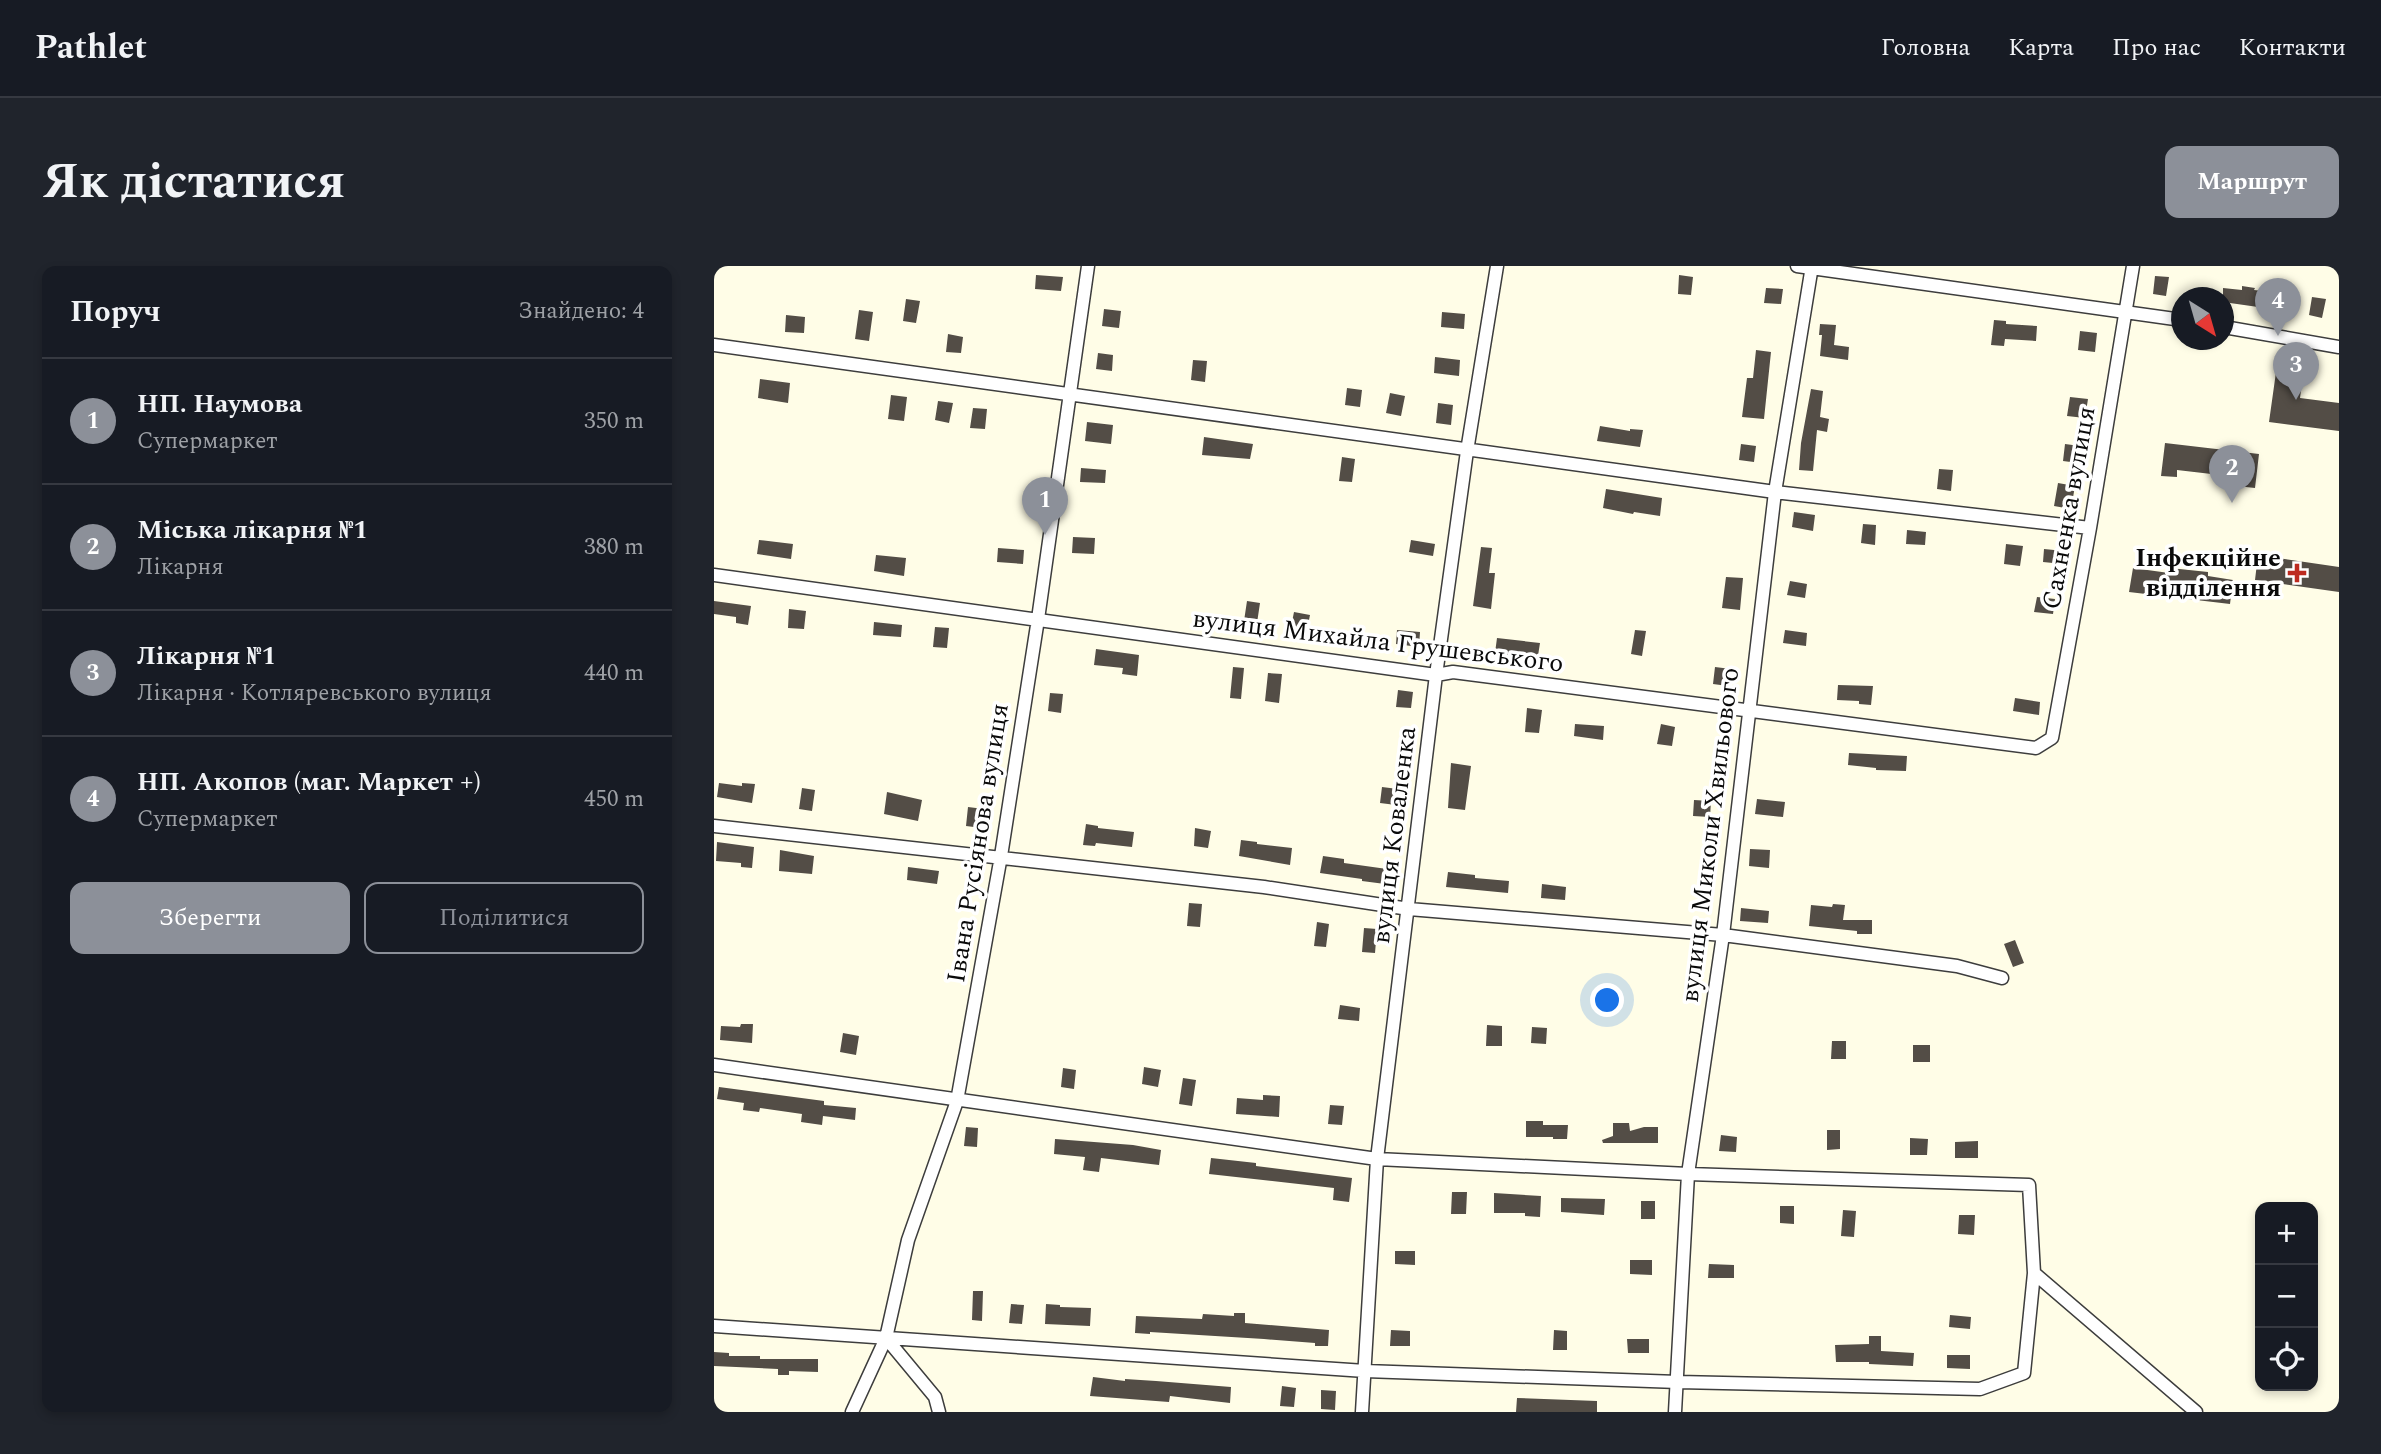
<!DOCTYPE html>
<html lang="uk">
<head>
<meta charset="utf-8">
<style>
  body { margin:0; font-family:Spectral,serif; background:#20242c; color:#f1f3f6 }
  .controls { position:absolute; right:21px; bottom:21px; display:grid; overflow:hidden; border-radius:14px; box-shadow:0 4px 10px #0003 }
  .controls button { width:63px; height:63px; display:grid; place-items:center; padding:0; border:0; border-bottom:2px solid #363941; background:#171b24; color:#f1f3f6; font:35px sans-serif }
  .compass { position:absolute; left:1457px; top:21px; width:63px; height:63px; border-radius:50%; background:#171b24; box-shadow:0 4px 10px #0003; rotate:143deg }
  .you { position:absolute; left:894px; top:735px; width:24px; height:24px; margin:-18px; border:5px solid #fff; border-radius:50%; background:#1a73e8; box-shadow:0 0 0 10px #1a73e833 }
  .badge { display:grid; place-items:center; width:46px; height:46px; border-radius:50%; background:#8c9099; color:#fff; font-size:23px; font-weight:700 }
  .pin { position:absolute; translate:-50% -58px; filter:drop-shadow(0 2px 4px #0008) }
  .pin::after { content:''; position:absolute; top:37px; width:24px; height:21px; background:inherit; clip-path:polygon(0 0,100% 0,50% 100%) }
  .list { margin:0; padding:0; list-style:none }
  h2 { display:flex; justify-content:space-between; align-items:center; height:91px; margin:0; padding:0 28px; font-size:30px }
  h2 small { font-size:23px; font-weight:400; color:#9ea1a6 }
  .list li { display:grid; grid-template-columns:46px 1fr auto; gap:21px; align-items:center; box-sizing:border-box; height:126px; padding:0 28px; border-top:2px solid #363941 }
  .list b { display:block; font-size:26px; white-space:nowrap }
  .list p { margin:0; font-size:23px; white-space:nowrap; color:#9ea1a6 }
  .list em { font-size:23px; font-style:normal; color:#9ea1a6 }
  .actions { display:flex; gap:14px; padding:21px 28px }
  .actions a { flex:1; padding:16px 0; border:2px solid #8c9099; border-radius:14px; text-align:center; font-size:24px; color:#8c9099 }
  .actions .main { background:#8c9099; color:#fff }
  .icon { flex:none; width:38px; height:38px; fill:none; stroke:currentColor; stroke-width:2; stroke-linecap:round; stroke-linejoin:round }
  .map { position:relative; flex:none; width:1625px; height:1146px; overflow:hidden; border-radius:14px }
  header { display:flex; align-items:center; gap:42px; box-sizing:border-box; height:98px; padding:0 35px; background:#171b24; border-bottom:2px solid #363941 }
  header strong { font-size:33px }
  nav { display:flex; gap:38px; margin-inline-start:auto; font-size:24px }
  .intro { display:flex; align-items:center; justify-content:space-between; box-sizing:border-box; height:168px; padding:0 42px }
  h1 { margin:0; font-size:49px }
  .button { padding:18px 32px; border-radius:14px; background:#8c9099; color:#fff; font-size:24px; font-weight:700 }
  main { display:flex; gap:42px; padding:0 42px }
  aside { flex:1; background:#171b24; border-radius:14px; box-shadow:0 4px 10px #0003 }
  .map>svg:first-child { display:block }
  .building { fill:#534d46 }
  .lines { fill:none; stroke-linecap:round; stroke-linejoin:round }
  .minor-casing { stroke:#3d3d3d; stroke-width:15 }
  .minor { stroke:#fff; stroke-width:12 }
  .poi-dot { fill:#bd2a1f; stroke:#fff; stroke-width:2.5 }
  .labels { text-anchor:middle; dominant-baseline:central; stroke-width:7; stroke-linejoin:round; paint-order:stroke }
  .street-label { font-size:26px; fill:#0a0a0a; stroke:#fff }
  .poi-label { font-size:26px; font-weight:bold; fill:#0a0a0a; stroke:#fff; text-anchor:end }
</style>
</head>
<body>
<header>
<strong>Pathlet</strong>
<nav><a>Головна</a><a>Карта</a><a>Про нас</a><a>Контакти</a></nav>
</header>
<div class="intro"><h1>Як дістатися</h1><a class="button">Маршрут</a></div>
<main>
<aside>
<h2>Поруч<small>Знайдено: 4</small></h2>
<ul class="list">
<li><span class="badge">1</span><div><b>НП. Наумова</b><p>Супермаркет</p></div><em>350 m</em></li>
<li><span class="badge">2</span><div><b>Міська лікарня №1</b><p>Лікарня</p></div><em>380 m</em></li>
<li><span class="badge">3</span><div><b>Лікарня №1</b><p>Лікарня · Котляревського вулиця</p></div><em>440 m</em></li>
<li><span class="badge">4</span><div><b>НП. Акопов (маг. Маркет +)</b><p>Супермаркет</p></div><em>450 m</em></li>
</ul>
<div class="actions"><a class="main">Зберегти</a><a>Поділитися</a></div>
</aside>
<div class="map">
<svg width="1625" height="1146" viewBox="0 0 1625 1146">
  <rect width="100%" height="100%" fill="#fffde7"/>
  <path class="building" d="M322,9L349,11L347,25L321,23Z
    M965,9L979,11L977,29L964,28Z
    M1441,10L1455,11L1452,30L1439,28Z
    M1528,20L1541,22L1540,24L1567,27L1565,44L1509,36V22L1528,24Z
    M1052,22L1069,23L1067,38L1050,37Z
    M1598,31L1612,33L1608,52L1595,49Z
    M192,33L206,35L202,57L189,55Z
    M390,43L407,45L405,62L388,60Z
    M145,44L159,46L155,75L141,73Z
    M728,46L751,48L750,63L727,61Z
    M72,49L91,51L90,67L71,66Z
    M1280,54L1292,55V58L1323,60L1322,75L1291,73L1290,80L1277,79Z
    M1106,58L1122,59L1120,79L1135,81L1134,94L1106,90L1108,69H1105Z
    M1366,65L1383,67L1381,86L1364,84Z
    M234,68L249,71L247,87L232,86Z
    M1042,84L1057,86L1050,153L1028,151L1033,112H1039Z
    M384,87L399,89L398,105L382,103Z
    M721,91L746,94L745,110L720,107Z
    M479,94L493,95L491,116L477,114Z
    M1563,99L1590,103L1586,132L1625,137V165L1555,156Z
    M46,113L76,117L74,137L44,132Z
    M633,122L648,124L646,141L631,139Z
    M1097,123L1109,125L1106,151L1115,153L1113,166L1103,164L1099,205L1085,204L1087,177Z
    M676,127L691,130L687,150L672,147Z
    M177,129L193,131L190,155L174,153Z
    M1356,131L1374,133L1371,152L1353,150Z
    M224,135L239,137L235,157L221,154Z
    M724,137L739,139L737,159L722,157Z
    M259,142L273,143L271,163L256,162Z
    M373,156L399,159L397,178L371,175Z
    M886,160L916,165V163L929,164L926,181L883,175Z
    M490,171L539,178L536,193L488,189Z
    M1451,177L1545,188L1541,222L1505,218L1506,209L1463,204V211L1447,210Z
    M1027,178L1042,180L1040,196L1025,194Z
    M1351,178L1366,180L1364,197L1349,195Z
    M628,191L641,193L638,216L625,215Z
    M367,202L392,204L391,217L366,216Z
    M1225,203L1239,204L1237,225L1223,223Z
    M1344,217L1361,220L1357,243L1340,240Z
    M892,223L948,232L946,250L920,246L919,248L889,242Z
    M1080,246L1101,249L1099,265L1078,261Z
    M1149,258L1162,259L1161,279L1147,277Z
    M1193,264L1212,266L1211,279L1192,278Z
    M359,271L381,272L380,288L358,287Z
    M45,274L79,278L77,293L43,288Z
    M697,274L721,278L719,290L695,286Z
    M1292,278L1309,280L1306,300L1290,298Z
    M767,281L778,282L775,307H781L777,343L759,340Z
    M284,282L310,284L309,298L283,296Z
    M1330,283L1350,285L1349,298L1329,296Z
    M162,289L192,292L190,310L160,305Z
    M1544,289L1625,301V326L1541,314Z
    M1419,302L1455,307L1456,302L1494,306V310L1519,314L1516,338L1415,326Z
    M1012,311L1029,312L1026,344L1008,342Z
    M1076,315L1093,318L1091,332L1073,329Z
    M1323,331L1341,333L1339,348L1320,346Z
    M0,335L37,340L34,359L22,357V351L0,348Z
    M533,335L546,337L543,357L530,355Z
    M75,343L92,345L90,363L74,362Z
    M580,346L596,349L593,364L577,361Z
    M160,356L188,359L187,371L159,369Z
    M221,361L235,362L233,382L219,381Z
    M683,364L706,366L705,381L682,378Z
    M921,364L932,365L928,390L917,388Z
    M1071,364L1093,367L1092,380L1069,377Z
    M783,372L826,377L823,396L812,394L813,392L781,387Z
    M382,383L425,389L423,410L408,408L409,402L380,399Z
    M519,401L530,402L527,433L516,432Z
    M1001,401L1017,403L1014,420L999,418Z
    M554,407L568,408L565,437L551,435Z
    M1124,419L1159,420L1157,439L1145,438V435L1123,434Z
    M684,424L699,426L697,442L682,441Z
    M336,427L349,428L347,447L334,445Z
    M1301,432L1326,436L1325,449L1299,445Z
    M813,442L828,444L825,467L811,466Z
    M861,458L890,460L889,474L860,470Z
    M947,458L961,461L958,480L943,478Z
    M1135,487L1193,490L1192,505L1162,504V502L1134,499Z
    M737,497L757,500L751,544L734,542Z
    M5,517L28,520V517L41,518L38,537L3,531Z
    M668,521L684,523L682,539L666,537Z
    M88,522L101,524L98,545L85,543Z
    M173,526L208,534L204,555L170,548Z
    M1043,533L1071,536L1069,551L1041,548Z
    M980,534L997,535L996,551L979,550Z
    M254,541L270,543L268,562L252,560Z
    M372,558L384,560V562L420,566L418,581L382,577L381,580L369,579Z
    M481,562L497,565L494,582L480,580Z
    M527,574L543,576V578L578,582L576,599L525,590Z
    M3,576L40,581L38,602L27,601V597L2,595Z
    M1036,583L1056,584L1055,602L1035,600Z
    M66,584L100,590L98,608L65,605Z
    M609,590L630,593V597L673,603L671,618L648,615V613L606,607Z
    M194,601L225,605L223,618L193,614Z
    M734,606L761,609V612L795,615L794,627L732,621Z
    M828,618L852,621L851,634L827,632Z
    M475,637L488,638L486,661L473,660Z
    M1119,638L1131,639L1129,654H1158V668H1143V665L1095,660L1097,639L1118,641Z
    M1027,642L1055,645L1054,657L1026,655Z
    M603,656L615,658L612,681L600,680Z
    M650,662L663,663L661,687L648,686Z
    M1301,674L1310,697L1299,701L1290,678Z
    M626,739L646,742L645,755L624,753Z
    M27,758H39L38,777L6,774L7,760L26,761Z
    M773,759L788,760V780H772Z
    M818,761L833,762L832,778L817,777Z
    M129,767L145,770L142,789L126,786Z
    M1118,775H1132V793H1117Z
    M1199,779H1216V796H1199Z
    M430,801L447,804L444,821L428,818Z
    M349,802L362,804L360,823L347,821Z
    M469,812L482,814L478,840L465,838Z
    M5,821L110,835V839L142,842L141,854L109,850L108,859L87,856L88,848L46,842L45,846L29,844L30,837L3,833Z
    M549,829L566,830L565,851L522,848L523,832L549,834Z
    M616,839L630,840L628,859L614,858Z
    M812,855H829V859H854L853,873H839V871H812Z
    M899,857H915L916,865L930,861H944V877H889L888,874L899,870Z
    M252,861L264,862L263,881L250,880Z
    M1113,864H1126V883L1113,884Z
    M1007,869L1023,871L1022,886L1005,885Z
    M1196,872L1214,873L1213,889H1196Z
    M341,873L419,879L447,884L445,899L387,892L385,906L369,904L371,891L340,888Z
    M1264,875V892H1241V876Z
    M497,892L542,897V900L638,912L635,936L619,934L620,922L495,908Z
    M738,926H753L752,948H737Z
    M780,927L827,930L826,951L811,950V947H780Z
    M847,932L891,933L890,949L847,946Z
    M927,935H941V953H927Z
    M1066,940H1080V958L1066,957Z
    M1129,944L1142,945L1140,971L1127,970Z
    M1245,949H1261L1260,969L1244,968Z
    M681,985H701V999L681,998Z
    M916,994H938V1009L916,1008Z
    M995,998L1020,999V1012H994Z
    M259,1025H269L268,1055L258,1054Z
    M297,1038L310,1039L308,1058L295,1057Z
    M332,1038L346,1039V1041L377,1042L376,1060L331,1058Z
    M520,1047H531V1057L615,1064L614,1080H601V1077L550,1073L436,1066V1068L421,1067L422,1050L488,1053L489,1048L520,1050Z
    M1236,1049L1257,1051L1256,1063L1235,1061Z
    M677,1064L696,1065V1080H676Z
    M840,1064L853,1065V1084H839Z
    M1155,1070H1167V1085L1200,1087L1199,1100L1155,1098V1096H1122L1121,1079L1155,1078Z
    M913,1073H935V1087H914Z
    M0,1086L15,1087V1090H46V1093H104V1106L75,1105V1109H64V1103L0,1100Z
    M1233,1089H1256V1103L1233,1102Z
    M379,1111L411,1115V1113L442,1115L517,1121L516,1137L456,1130L455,1136L376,1130Z
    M568,1120L582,1122L580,1141L566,1140Z
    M607,1124L622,1125L621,1144L607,1143Z
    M803,1132L883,1135V1146H802Z"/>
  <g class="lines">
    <defs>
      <path id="minor" d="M1083,0L1468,54
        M1510,61L1625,81
        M0,79L1061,226L1376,262
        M0,309L722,409L739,406L1322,482L1338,472L1376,262L1419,0
        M0,560L550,621L695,643L1009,669L1243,700L1288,712
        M0,799L663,893L974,908L1315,919L1320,1007L1310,1107L1266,1123L964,1116L651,1105L0,1060
        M1320,1007L1482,1146
        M172,1072L221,1131L225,1146
        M138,1146L172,1072L194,974L243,835L287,590L324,353L374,0
        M648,1146L663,893L722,409L753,185L783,0
        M961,1146L974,908L1009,669L1061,226L1098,0"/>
    </defs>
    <use href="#minor" class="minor-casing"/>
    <use href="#minor" class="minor"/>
  </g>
  <path class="poi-dot" d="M1579.5 296.5h7v7h7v7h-7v7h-7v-7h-7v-7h7z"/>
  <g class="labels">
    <g class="street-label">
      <text transform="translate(1355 242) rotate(-80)">Сахненка вулиця</text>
      <text transform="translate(664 375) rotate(7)">вулиця Михайла Грушевського</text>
      <text transform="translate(680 569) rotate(-83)">вулиця Коваленка</text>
      <text transform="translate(996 569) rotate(-83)">вулиця Миколи Хвильового</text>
      <text transform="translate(264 577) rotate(-81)">Івана Русіянова вулиця</text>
    </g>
    <g class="poi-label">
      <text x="1567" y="292">Інфекційне<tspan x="1567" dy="30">відділення</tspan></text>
    </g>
  </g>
</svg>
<div class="controls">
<button>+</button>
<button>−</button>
<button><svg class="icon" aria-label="locate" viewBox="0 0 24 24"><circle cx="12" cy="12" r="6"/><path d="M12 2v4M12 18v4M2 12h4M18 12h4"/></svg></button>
</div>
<svg class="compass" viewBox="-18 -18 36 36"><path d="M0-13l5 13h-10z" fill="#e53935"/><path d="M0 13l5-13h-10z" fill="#9ea1a6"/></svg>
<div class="you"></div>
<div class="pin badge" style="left:331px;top:269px">1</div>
<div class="pin badge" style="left:1518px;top:237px">2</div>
<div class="pin badge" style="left:1582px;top:134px">3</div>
<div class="pin badge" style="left:1564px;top:70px">4</div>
</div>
</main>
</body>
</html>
